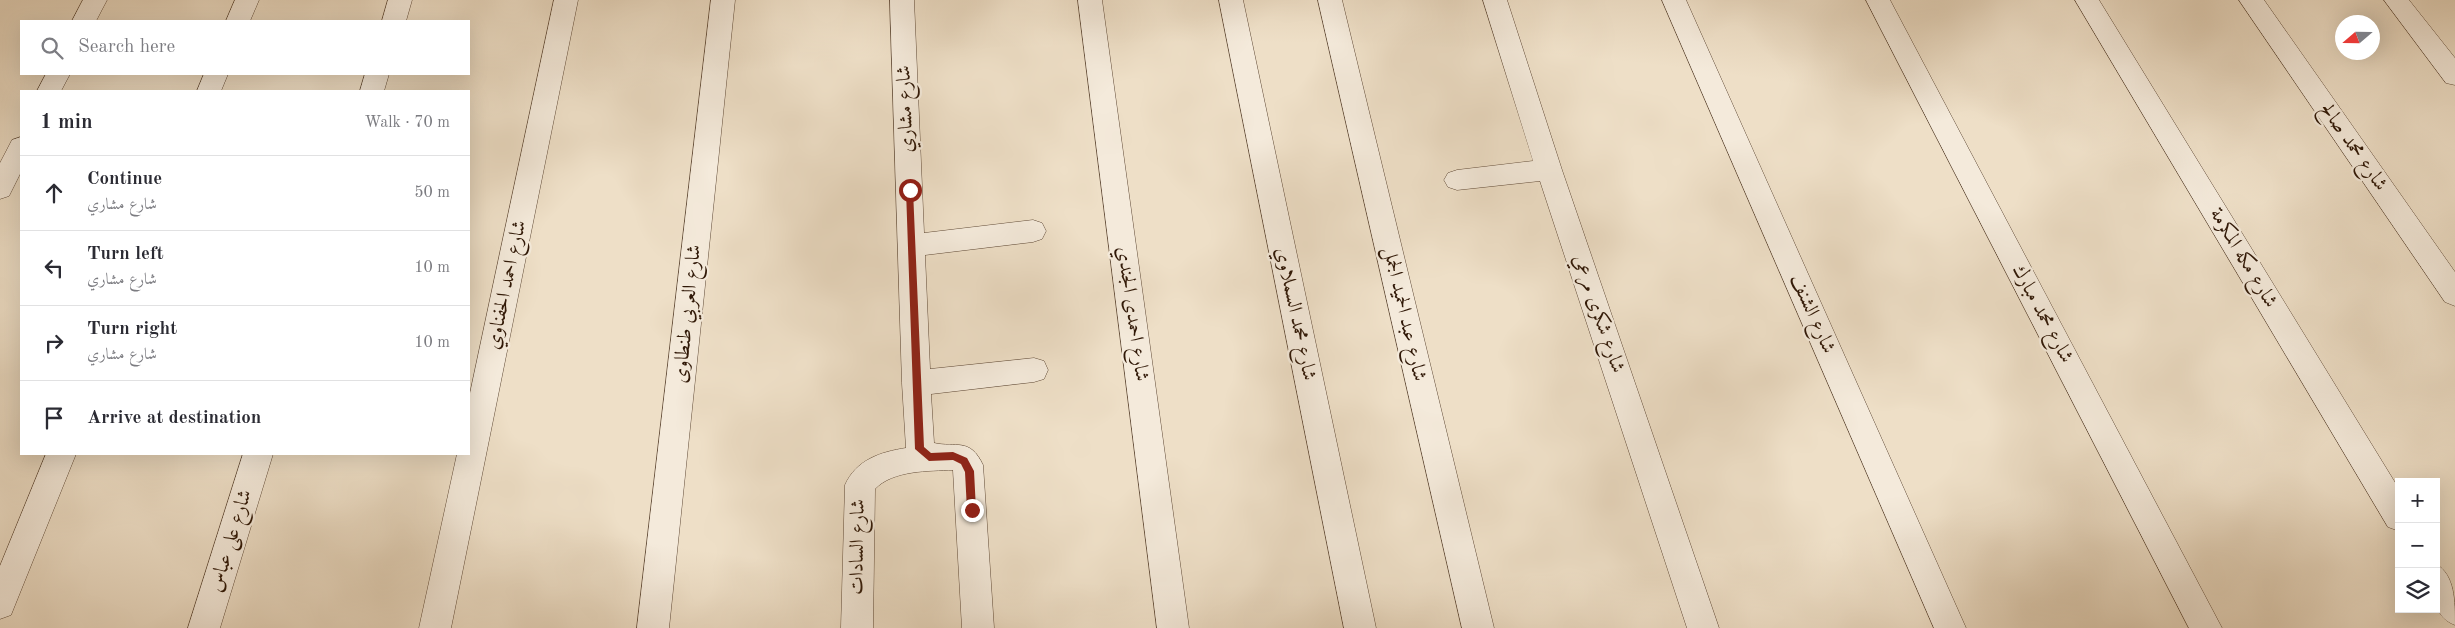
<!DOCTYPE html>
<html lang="en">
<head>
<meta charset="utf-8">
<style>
  body { margin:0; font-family:"Old Standard TT",Amiri,serif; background:#f2f2f3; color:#2b2b33 }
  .controls { position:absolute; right:15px; bottom:15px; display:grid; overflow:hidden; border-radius:0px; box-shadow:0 5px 20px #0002 }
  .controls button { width:45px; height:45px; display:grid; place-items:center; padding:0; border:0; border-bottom:1px solid #e1e1e2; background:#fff; color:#2b2b33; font:25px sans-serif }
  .compass { position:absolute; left:2335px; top:15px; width:45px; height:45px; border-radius:50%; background:#fff; box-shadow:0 5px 20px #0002; rotate:250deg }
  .stop { position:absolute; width:15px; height:15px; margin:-11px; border:4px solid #8f2418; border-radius:50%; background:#fff }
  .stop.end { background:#8f2418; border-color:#fff; box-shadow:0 1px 5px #0008 }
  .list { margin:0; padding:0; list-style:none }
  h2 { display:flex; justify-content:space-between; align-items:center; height:65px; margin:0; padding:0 20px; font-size:21px }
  h2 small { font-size:16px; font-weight:400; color:#7c7c81 }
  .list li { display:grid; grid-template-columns:32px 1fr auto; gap:15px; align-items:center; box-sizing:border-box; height:75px; padding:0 20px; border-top:1px solid #e1e1e2 }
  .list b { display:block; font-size:19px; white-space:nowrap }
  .list p { margin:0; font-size:16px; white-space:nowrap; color:#7c7c81 }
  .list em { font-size:16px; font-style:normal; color:#7c7c81 }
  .icon { flex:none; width:28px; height:28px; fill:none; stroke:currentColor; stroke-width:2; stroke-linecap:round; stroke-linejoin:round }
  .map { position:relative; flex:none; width:2455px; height:628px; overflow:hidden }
  .search { position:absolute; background:#fff; box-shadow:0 5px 20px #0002; left:20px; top:20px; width:450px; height:55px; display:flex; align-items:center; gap:12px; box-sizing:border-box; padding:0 18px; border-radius:0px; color:#7c7c81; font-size:19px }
  .panel { position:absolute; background:#fff; box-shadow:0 5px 20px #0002; left:20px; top:90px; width:450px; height:365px; border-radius:0px }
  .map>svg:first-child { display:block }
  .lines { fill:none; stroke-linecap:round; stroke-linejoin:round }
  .minor-casing { stroke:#5f4936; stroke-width:1 }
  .minor { fill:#f4eadb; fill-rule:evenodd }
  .route { fill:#8f2418 }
  .labels { text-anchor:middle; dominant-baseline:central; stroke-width:4.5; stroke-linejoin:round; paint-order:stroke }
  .street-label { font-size:20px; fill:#2f1706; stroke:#f4eadb }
</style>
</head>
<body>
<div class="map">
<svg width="2455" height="628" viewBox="0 0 2455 628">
  <rect width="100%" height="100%" fill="#eedfc7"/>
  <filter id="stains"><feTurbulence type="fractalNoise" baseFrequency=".004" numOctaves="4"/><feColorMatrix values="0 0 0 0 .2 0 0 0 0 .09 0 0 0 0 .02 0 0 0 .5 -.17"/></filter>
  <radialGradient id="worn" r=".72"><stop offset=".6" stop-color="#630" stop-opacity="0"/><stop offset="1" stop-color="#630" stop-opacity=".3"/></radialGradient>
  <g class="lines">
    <defs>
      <path id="minor" d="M83,0H107L96,21H72Z
        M235,0H259L250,21H226Z
        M388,0H412L406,21H382Z
        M554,0H578L451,628H419L457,454H469V398Z
        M711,0H735L669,628H637Z
        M890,0H914L924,233L1033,220L1042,223L1046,231L1042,239L1033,242L925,255L930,369L1034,358L1044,361L1048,370L1044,379L1034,382L931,394L934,443C956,448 970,437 983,465L994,628H962L953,470C929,471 893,470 875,489L873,628H841L845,485C856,460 880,452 906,448L902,383Z
        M1078,0H1102L1189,628H1157Z
        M1219,0H1243L1376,628H1344Z
        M1318,0H1342L1494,628H1462Z
        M1483,0H1507L1562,170L1719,628H1687L1540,181L1457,190L1448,187L1444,180L1448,173L1457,170L1533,161Z
        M1662,0H1686L1966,628H1934Z
        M1866,0H1890L2222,628H2189Z
        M2075,0H2099L2399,489V531L2388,527Z
        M2239,0H2264L2455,272V306L2445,302Z
        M2384,0H2409L2455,58V85L2446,83Z
        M46,74H70L61,91H37Z
        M204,74H228L221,91H197Z
        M365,74H389L384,91H360Z
        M21,137V172L9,196L0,199V163L12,140Z
        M46,454H76L11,615L0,619V566Z
        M243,454H273L220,628H188Z
        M2436,564C2455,575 2455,601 2455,625C2429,615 2436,589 2436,564Z"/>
    </defs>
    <use href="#minor" class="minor-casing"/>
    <use href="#minor" class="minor"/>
  </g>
  <path class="route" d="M910,186L913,190L924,447L931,453L953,452L967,458L974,471L976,510L972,514L967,510L965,472L961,464L953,460L929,461L915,449L906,190Z"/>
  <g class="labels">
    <g class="street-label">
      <text transform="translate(906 109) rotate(-92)">شارع مشاري</text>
      <text transform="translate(2353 147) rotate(55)">شارع محمد صالح</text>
      <text transform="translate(2243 258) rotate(59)">شارع مكه المكرمة</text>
      <text transform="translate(507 285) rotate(-78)">شارع احمد الحفناوي</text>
      <text transform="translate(688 314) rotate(-84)">شارع العربي طنطاوى</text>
      <text transform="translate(1132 314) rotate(82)">شارع احمدى الجندي</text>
      <text transform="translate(1295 314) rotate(78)">شارع محمد السملاوي</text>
      <text transform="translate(1404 314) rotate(77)">شارع عبد الحميد الجمل</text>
      <text transform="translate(1598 314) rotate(71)">شارع شكرى مرعي</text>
      <text transform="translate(1812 314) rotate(66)">شارع الشنف</text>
      <text transform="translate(2042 314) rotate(62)">شارع محمد مبارك</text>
      <text transform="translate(231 541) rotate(-73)">شارع على عباس</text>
      <text transform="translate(858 547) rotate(-89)">شارع السادات</text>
    </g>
  </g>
  <rect width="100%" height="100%" filter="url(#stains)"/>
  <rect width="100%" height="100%" fill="url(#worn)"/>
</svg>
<div class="controls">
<button>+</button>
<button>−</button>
<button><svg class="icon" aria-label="layers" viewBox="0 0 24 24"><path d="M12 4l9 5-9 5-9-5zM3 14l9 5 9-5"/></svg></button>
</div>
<svg class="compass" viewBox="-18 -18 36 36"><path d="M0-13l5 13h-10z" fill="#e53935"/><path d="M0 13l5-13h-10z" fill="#7c7c81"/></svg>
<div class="stop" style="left:910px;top:190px"></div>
<div class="stop end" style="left:972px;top:510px"></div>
<div class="search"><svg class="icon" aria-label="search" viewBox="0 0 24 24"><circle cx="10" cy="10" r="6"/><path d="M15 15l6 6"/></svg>Search here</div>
<section class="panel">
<h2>1 min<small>Walk · 70 m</small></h2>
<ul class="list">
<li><svg class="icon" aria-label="ahead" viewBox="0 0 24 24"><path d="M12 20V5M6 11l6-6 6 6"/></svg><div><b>Continue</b><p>شارع مشاري</p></div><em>50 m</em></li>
<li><svg class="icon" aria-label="left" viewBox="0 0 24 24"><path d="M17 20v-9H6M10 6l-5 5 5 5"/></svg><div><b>Turn left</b><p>شارع مشاري</p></div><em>10 m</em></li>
<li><svg class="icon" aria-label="right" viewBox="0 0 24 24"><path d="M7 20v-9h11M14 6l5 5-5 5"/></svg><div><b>Turn right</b><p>شارع مشاري</p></div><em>10 m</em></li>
<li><svg class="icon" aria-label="arrive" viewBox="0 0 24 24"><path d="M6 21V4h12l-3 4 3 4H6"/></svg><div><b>Arrive at destination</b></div></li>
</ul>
</section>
</div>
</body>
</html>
